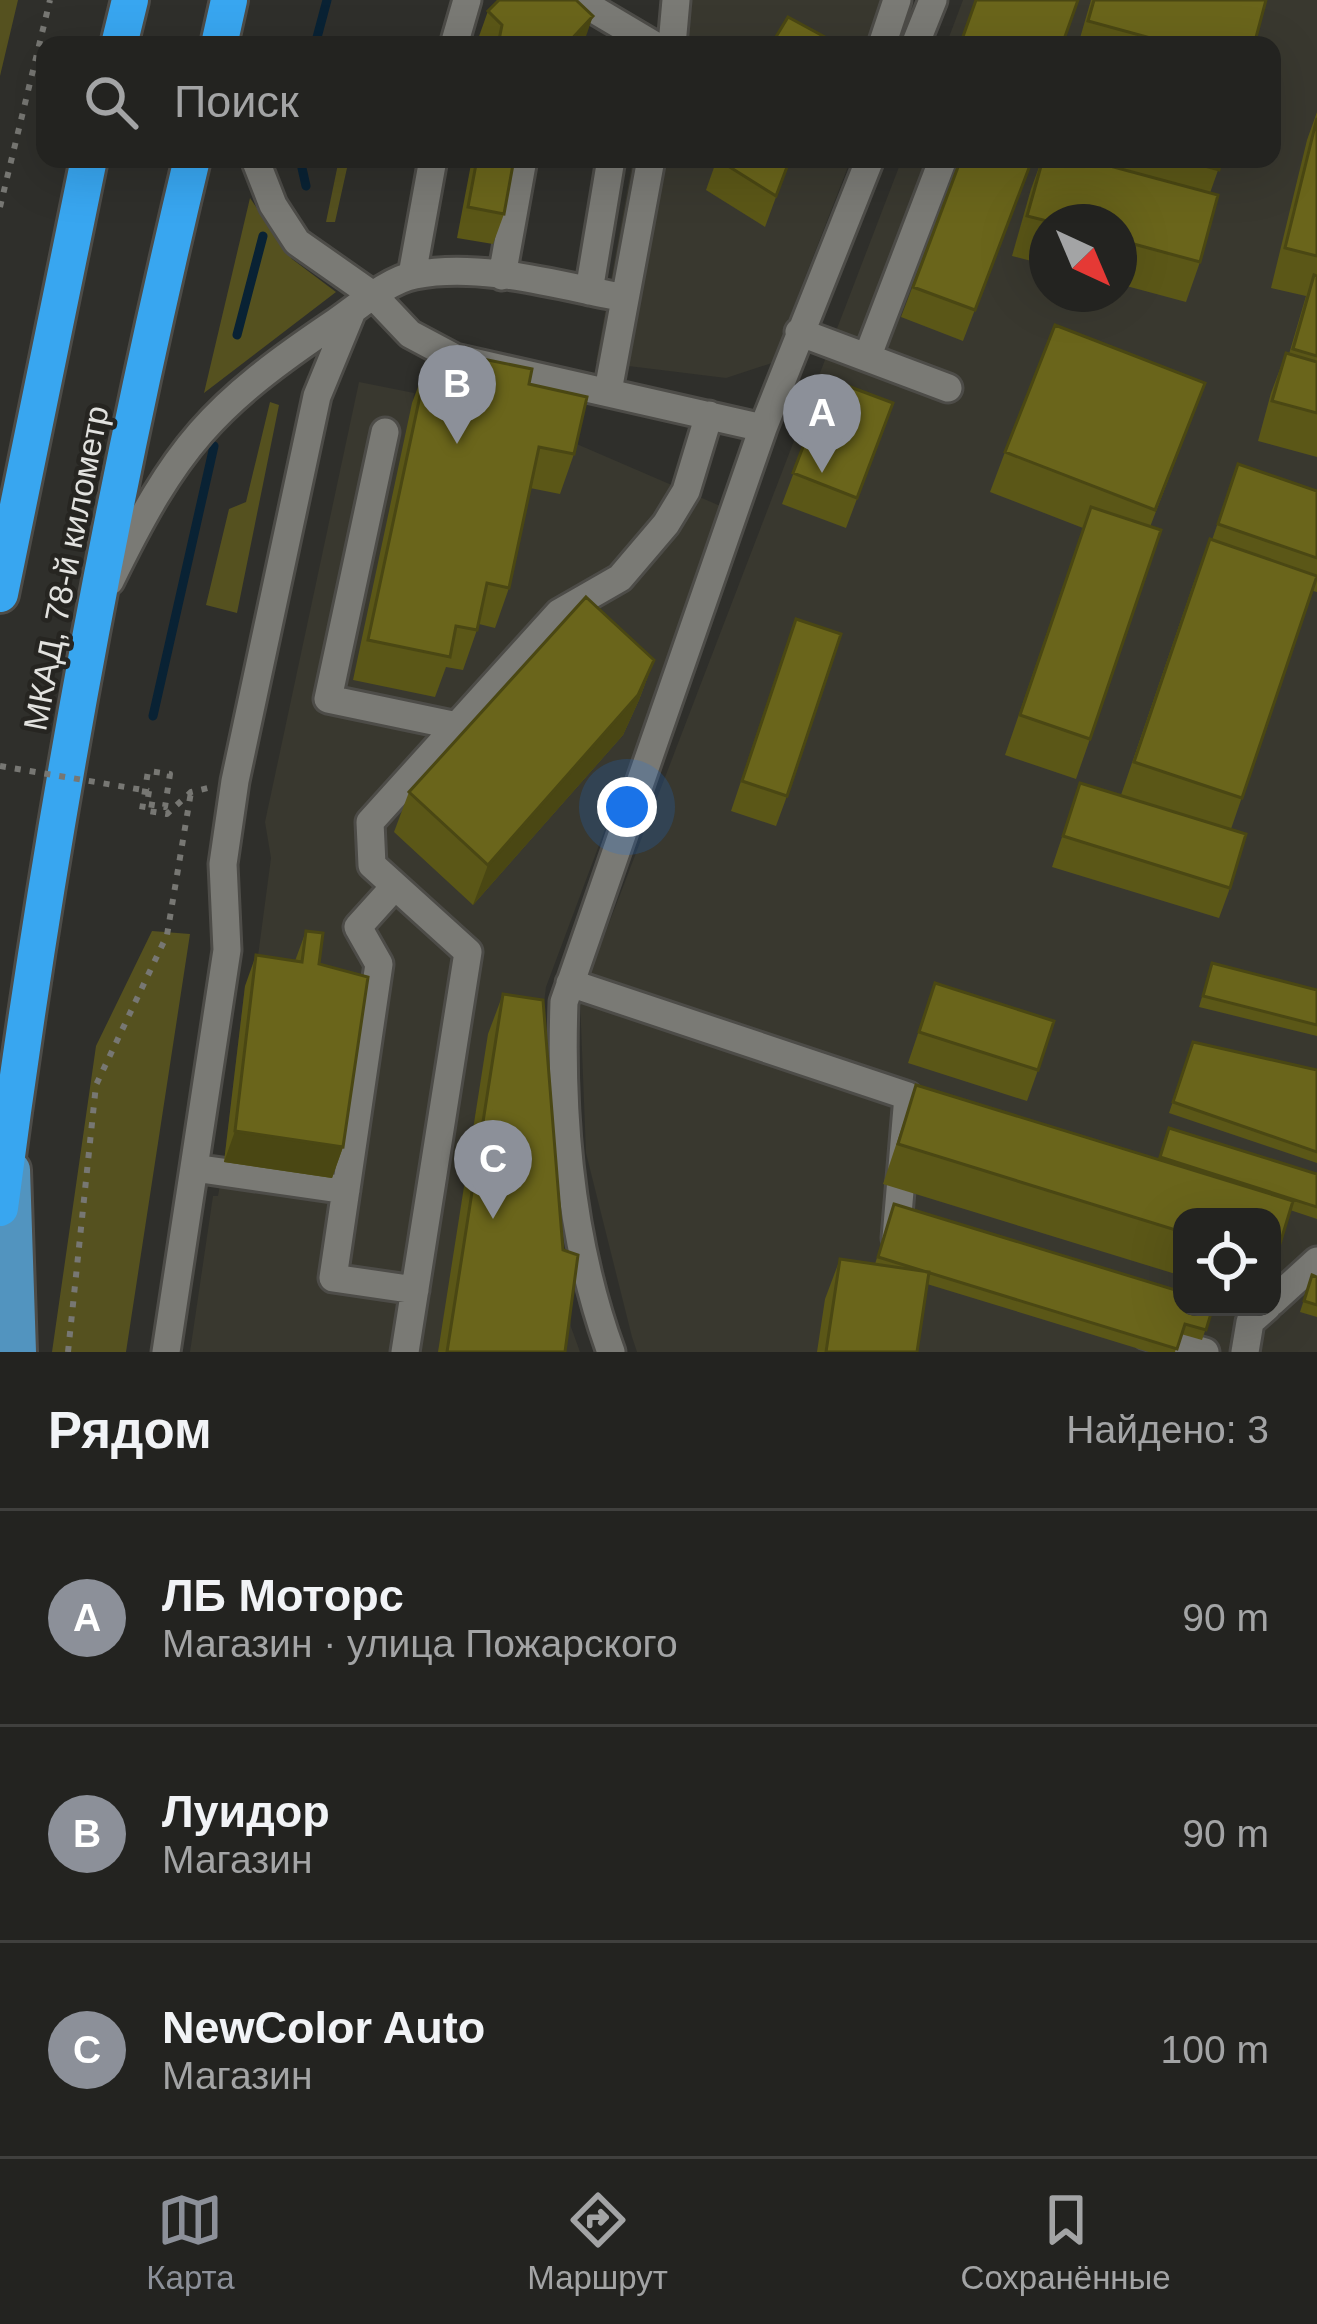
<!DOCTYPE html>
<html lang="ru">
<head>
<meta charset="utf-8">
<style>
  body { margin:0; font-family:Arial,sans-serif; background:#2f2f2d; color:#f1f3f6 }
  .controls { position:absolute; right:36px; bottom:36px; display:grid; overflow:hidden; border-radius:24px; box-shadow:0 12px 48px #0002 }
  .controls button { width:108px; height:108px; display:grid; place-items:center; padding:0; border:0; border-bottom:3px solid #40403e; background:#232320; color:#f1f3f6; font:60px sans-serif }
  .compass { position:absolute; left:1029px; top:204px; width:108px; height:108px; border-radius:50%; background:#232320; box-shadow:0 12px 48px #0002; rotate:136deg }
  .you { position:absolute; left:627px; top:807px; width:42px; height:42px; margin:-30px; border:9px solid #fff; border-radius:50%; background:#1a73e8; box-shadow:0 0 0 18px #1a73e833 }
  .badge { display:grid; place-items:center; width:78px; height:78px; border-radius:50%; background:#8c9099; color:#fff; font-size:39px; font-weight:700 }
  .pin { position:absolute; translate:-50% -99px; filter:drop-shadow(0 3px 6px #0008) }
  .pin::after { content:''; position:absolute; top:63px; width:42px; height:36px; background:inherit; clip-path:polygon(0 0,100% 0,50% 100%) }
  .list { margin:0; padding:0; list-style:none }
  h2 { display:flex; justify-content:space-between; align-items:center; height:156px; margin:0; padding:0 48px; font-size:51px }
  h2 small { font-size:39px; font-weight:400; color:#a3a4a5 }
  .list li { display:grid; grid-template-columns:78px 1fr auto; gap:36px; align-items:center; box-sizing:border-box; height:216px; padding:0 48px; border-top:3px solid #40403e }
  .list b { display:block; font-size:45px; white-space:nowrap }
  .list p { margin:0; font-size:39px; white-space:nowrap; color:#a3a4a5 }
  .list em { font-size:39px; font-style:normal; color:#a3a4a5 }
  .icon { flex:none; width:66px; height:66px; fill:none; stroke:currentColor; stroke-width:2; stroke-linecap:round; stroke-linejoin:round }
  .map { position:relative; flex:none; width:1317px; height:1352px; overflow:hidden }
  .search { position:absolute; background:#232320; box-shadow:0 12px 48px #0002; left:36px; right:36px; top:36px; height:132px; display:flex; align-items:center; gap:30px; box-sizing:border-box; padding:0 42px; border-radius:24px; color:#a3a4a5; font-size:45px }
  .sheet { height:804px; background:#232320 }
  nav { display:flex; justify-content:space-around; align-items:center; box-sizing:border-box; height:168px; border-top:3px solid #40403e; background:#232320; font-size:33px; color:#a3a4a5 }
  nav a { display:grid; justify-items:center; gap:6px }
  nav .on { color:#8c9099 }
  .map>svg:first-child { display:block }
  .built { fill:#39382f; fill-rule:evenodd }
  .green { fill:#55511f }
  .lines { fill:none; stroke-linecap:round; stroke-linejoin:round }
  .stream { stroke:#092234; stroke-width:9 }
  .minor-casing { stroke:#4d4c48; stroke-width:33 }
  .major-casing { stroke:#4d4c48; stroke-width:42 }
  .highway-casing { stroke:#4d4c48; stroke-width:42 }
  .path { stroke:#777773; stroke-width:6; stroke-dasharray:6 9; stroke-linecap:butt }
  .minor { stroke:#7a7a75; stroke-width:27 }
  .major { stroke:#5294bf; stroke-width:36 }
  .highway { stroke:#38a6f0; stroke-width:36 }
  .path-bridge { stroke:#777773; stroke-width:6; stroke-dasharray:6 9; stroke-linecap:butt }
  .wall { fill:#5b5717 }
  .shaded-wall { fill:#4a4713 }
  .building { fill:#6a651b; stroke:#4a4713; stroke-width:3 }
  .labels { text-anchor:middle; dominant-baseline:central; stroke-width:9; stroke-linejoin:round; paint-order:stroke }
  .street-label { font-size:33px; fill:#e2e2df; stroke:#262521 }
</style>
</head>
<body>
<div class="map">
<svg width="1317" height="1352" viewBox="0 0 1317 1352">
  <rect width="100%" height="100%" fill="#2f2f2b"/>
  <path class="built" d="M662,0H910L895,45H654Z
    M963,0H1317V1352H637L632,1337L586,1153L580,999L902,159H1272V45H946ZM1047,222H1119V294H1047ZM1182,1217H1272V1307H1182Z
    M633,159H851L772,363L726,378L596,362Z
    M359,382L414,393L413,403L572,442L725,508L546,987L540,1036L571,1327L580,1352H190L213,1196H218L224,1162L245,986H254L271,858L265,822Z"/>
  <path class="green" d="M0,0H18L0,76Z
    M339,159H349L335,222H326Z
    M250,198L292,259L336,292L204,393Z
    M270,402L279,405L237,613L206,605L229,509L246,502Z
    M152,931L190,934L126,1352H52L96,1046Z"/>
  <g class="lines">
    <path class="stream" d="M315,45L327,0
      M300,159L306,186
      M237,335L263,236
      M153,716L214,446"/>
    <defs>
      <path id="minor" d="M578,0L654,45
        M454,45L467,0
        M672,45L676,0
        M882,45L897,0
        M915,45L933,0
        M255,159L273,205L297,242L374,296L410,334L455,358L763,428L564,1002C560,1119 570,1240 611,1352
        M412,275L433,159
        M502,276L523,159
        M589,291L611,159
        M799,332L948,388
        M868,355L943,159
        M608,391L651,159
        M763,428L870,159
        M385,432L328,699L457,726
        M110,581C176,446 211,406 336,322C358,307 388,280 415,275C482,262 560,286 625,298
        M395,886L358,927L379,964L333,1278L415,1290
        M570,983L908,1096L896,1238
        M194,1168L346,1190
        M1272,1302L1317,1261
        M1146,1335L1205,1352
        M166,1352L227,950L223,864L235,781L317,396L352,311
        M405,1352L468,952L372,865L370,822L559,613L620,578L666,524L686,491L709,415
        M1245,1352L1250,1322L1267,1307"/>
      <path id="major" d="M12,1170L18,1352"/>
      <path id="highway" d="M119,45L130,0
        M219,45L229,0
        M0,594L89,159
        M0,1208C46,855 109,505 192,159"/>
    </defs>
    <use href="#minor" class="minor-casing"/>
    <use href="#major" class="major-casing"/>
    <use href="#highway" class="highway-casing"/>
    <path class="path" d="M0,207L50,0
      M149,791L147,804L165,807L170,774L148,771L142,810L167,814L191,792L208,788
      M68,1352L96,1085L167,935L191,792"/>
    <use href="#minor" class="minor"/>
    <use href="#major" class="major"/>
    <use href="#highway" class="highway"/>
    <path class="path-bridge" d="M0,766L149,791"/>
  </g>
  <path class="wall" d="M1091,0H1266L1254,45H1078Z
    M488,11L583,45H480L477,42Z
    M1317,112V457L1258,441L1271,393L1286,353L1289,354L1306,296L1271,288L1307,140Z
    M472,159H514L504,214L493,244L457,238Z
    M717,159H790L765,227L706,190Z
    M961,159L1032,160L963,341L901,317Z
    M1042,159H1222L1210,193L1200,262L1186,302L1119,284V222H1047V265L1012,256L1031,189Z
    M478,358L529,384L574,454L560,494L530,488L509,588L495,628L479,624L463,670L446,667L435,697L353,680L412,403L427,363L472,373Z
    M829,379L893,403L846,528L782,504Z
    M1190,423L1150,527L1090,739L1076,779L1005,755L1083,528L990,492L1005,452Z
    M1238,464L1317,491V592L1313,591L1231,829L1230,888L1219,918L1052,867L1080,783L1121,795L1195,579L1212,540Z
    M785,650L787,796L776,826L731,811Z
    M654,660L639,700L623,735L473,905L394,832L409,792Z
    M306,931L319,964L343,1147L332,1178L224,1162L245,986L256,955L295,961Z
    M1212,963L1317,990V1036L1199,1007Z
    M935,983L1038,1070L1027,1101L908,1063Z
    M503,994L565,1352H438L488,1034Z
    M1193,1042L1317,1070V1163L1169,1113Z
    M916,1085L1159,1160L1169,1128L1317,1174V1219L1290,1210L1272,1268V1217H1182V1276L883,1184Z
    M894,1204L1213,1307L1202,1340L1181,1334L1175,1352H1149L927,1284L917,1352H817L825,1299L840,1259L875,1264Z
    M1312,1275L1317,1277V1317L1300,1312Z"/>
  <path class="shaded-wall" d="M593,16L583,45H566Z
    M654,660L639,700L623,735L473,905L488,865Z
    M235,1131L343,1147L332,1178L224,1162Z"/>
  <path class="building" d="M499,0H576L593,16L566,45H498L502,25L488,11Z
    M976,0H1078L1062,45H960Z
    M1094,0H1266L1254,45H1176L1088,21Z
    M788,17L834,42L833,45H771Z
    M1317,118V256L1285,248Z
    M477,159H514L504,214L468,207Z
    M717,159H790L776,196Z
    M961,159L1032,160L975,310L913,287Z
    M1043,159H1084L1218,195L1200,262L1119,240V222H1051L1027,216Z
    M1179,159H1222L1219,170Z
    M1314,275L1317,276V356L1293,349Z
    M1055,325L1205,383L1155,510L1005,452Z
    M1286,353L1317,362V413L1272,401Z
    M478,358L532,369L529,384L587,397L574,454L539,447L509,588L487,583L477,630L456,626L450,657L368,640L427,363L475,373Z
    M829,379L893,403L857,498L793,473Z
    M1238,464L1317,491V558L1218,524Z
    M1091,507L1161,530L1090,739L1020,715Z
    M1210,539L1317,576L1242,798L1134,762Z
    M586,597L654,660L638,695L488,865L409,792Z
    M796,619L841,634L787,796L742,781Z
    M1080,783L1246,834L1230,888L1063,836Z
    M306,931L323,933L319,964L368,977L343,1147L235,1131L256,955L302,962Z
    M1212,963L1317,990V1025L1203,996Z
    M935,983L1054,1021L1038,1070L919,1032Z
    M503,994L543,1000L563,1250L578,1255L565,1352H447Z
    M1193,1042L1317,1070V1152L1173,1102Z
    M916,1085L1293,1201L1275,1260L1272,1259V1217H1182V1232L898,1144Z
    M1169,1128L1317,1174V1207L1160,1157Z
    M894,1204L1182,1292V1307H1213L1206,1330L1185,1324L1177,1349L878,1257Z
    M840,1259L929,1272L917,1352H826Z
    M1312,1275L1317,1277V1305L1304,1301Z"/>
  <g class="labels">
    <g class="street-label">
      <text transform="translate(66 568) rotate(-79)">МКАД, 78-й километр</text>
    </g>
  </g>
</svg>
<div class="controls">
<button><svg class="icon" aria-label="locate" viewBox="0 0 24 24"><circle cx="12" cy="12" r="6"/><path d="M12 2v4M12 18v4M2 12h4M18 12h4"/></svg></button>
</div>
<svg class="compass" viewBox="-18 -18 36 36"><path d="M0-13l5 13h-10z" fill="#e53935"/><path d="M0 13l5-13h-10z" fill="#a3a4a5"/></svg>
<div class="you"></div>
<div class="pin badge" style="left:822px;top:473px">A</div>
<div class="pin badge" style="left:457px;top:444px">B</div>
<div class="pin badge" style="left:493px;top:1219px">C</div>
<div class="search"><svg class="icon" aria-label="search" viewBox="0 0 24 24"><circle cx="10" cy="10" r="6"/><path d="M15 15l6 6"/></svg>Поиск</div>
</div>
<section class="sheet">
<h2>Рядом<small>Найдено: 3</small></h2>
<ul class="list">
<li><span class="badge">A</span><div><b>ЛБ Моторс</b><p>Магазин · улица Пожарского</p></div><em>90 m</em></li>
<li><span class="badge">B</span><div><b>Луидор</b><p>Магазин</p></div><em>90 m</em></li>
<li><span class="badge">C</span><div><b>NewColor Auto</b><p>Магазин</p></div><em>100 m</em></li>
</ul>
</section>
<nav>
<a class="on"><svg class="icon" aria-label="map" viewBox="0 0 24 24"><path d="M3 6l6-2 6 2 6-2v14l-6 2-6-2-6 2zM9 4v14M15 6v14"/></svg>Карта</a>
<a><svg class="icon" aria-label="directions" viewBox="0 0 24 24"><path d="M12 3l9 9-9 9-9-9zM9 14v-3h6M13 9l2 2-2 2"/></svg>Маршрут</a>
<a><svg class="icon" aria-label="saved" viewBox="0 0 24 24"><path d="M7 4h10v16l-5-4-5 4z"/></svg>Сохранённые</a>
</nav>
</body>
</html>
